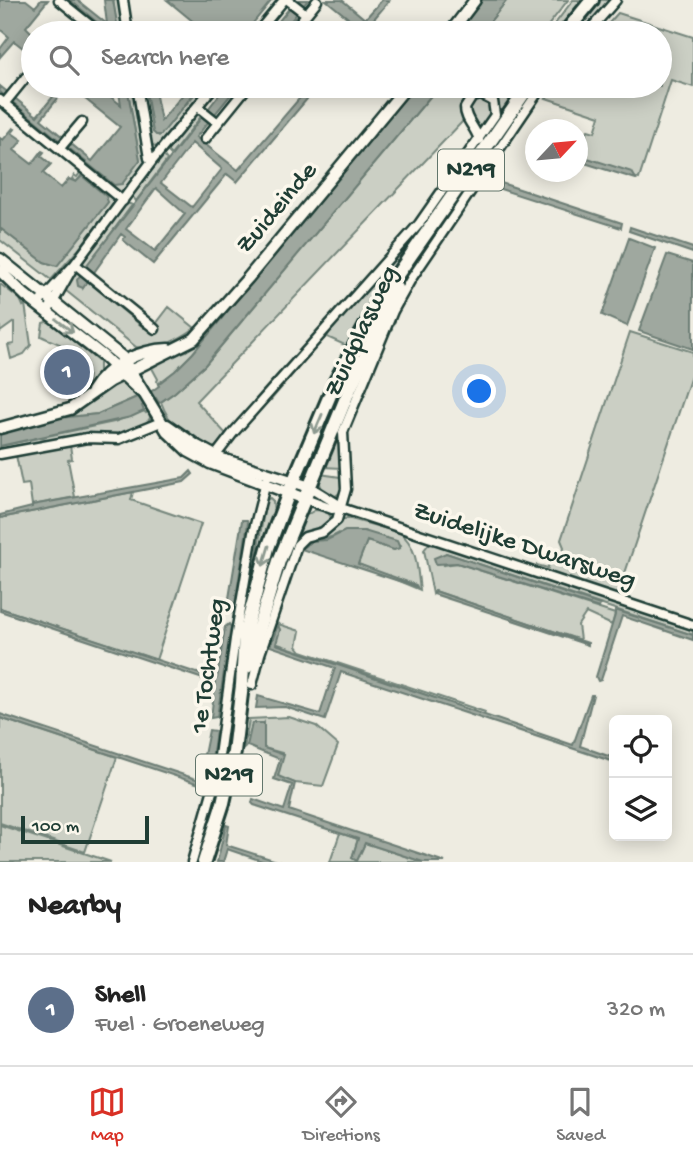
<!DOCTYPE html>
<html lang="en">
<head>
<meta charset="utf-8">
<style>
  body { margin:0; font-family:"Gochi Hand",sans-serif; background:#f6f6f6; color:#222 }
  .controls { position:absolute; right:21px; bottom:21px; display:grid; overflow:hidden; border-radius:10px; box-shadow:0 4px 18px #0003 }
  .controls button { width:63px; height:63px; display:grid; place-items:center; padding:0; border:0; border-bottom:2px solid #e0e0e0; background:#fff; color:#222; font:35px sans-serif }
  .compass { position:absolute; left:525px; top:119px; width:63px; height:63px; border-radius:50%; background:#fff; box-shadow:0 4px 18px #0003; rotate:64deg }
  .scale { position:absolute; left:21px; bottom:18px; width:128px; box-sizing:border-box; padding-left:7px; border:4px solid #1f3d34; border-top:0; font-size:19px; line-height:24px; white-space:nowrap; color:#1f3d34; -webkit-text-stroke:5px #fbf7ec; paint-order:stroke }
  .you { position:absolute; left:480px; top:392px; width:24px; height:24px; margin:-18px; border:5px solid #fff; border-radius:50%; background:#1a73e8; box-shadow:0 0 0 10px #1a73e833 }
  .badge { display:grid; place-items:center; width:46px; height:46px; border-radius:50%; background:#d93025; color:#fff; font-size:23px; font-weight:700 }
  .pin { position:absolute; translate:-50% -50%; border:4px solid #fff; box-shadow:0 2px 7px #0006 }
  .list { margin:0; padding:0; list-style:none }
  h2 { display:flex; justify-content:space-between; align-items:center; height:91px; margin:0; padding:0 28px; font-size:30px }
  h2 small { font-size:23px; font-weight:400; color:#767676 }
  .list li { display:grid; grid-template-columns:46px 1fr auto; gap:21px; align-items:center; box-sizing:border-box; height:112px; padding:0 28px; border-top:2px solid #e0e0e0 }
  .list b { display:block; font-size:26px; white-space:nowrap }
  .list p { margin:0; font-size:23px; white-space:nowrap; color:#767676 }
  .list em { font-size:23px; font-style:normal; color:#767676 }
  .icon { flex:none; width:38px; height:38px; fill:none; stroke:currentColor; stroke-width:2; stroke-linecap:round; stroke-linejoin:round }
  .map { position:relative; flex:none; width:693px; height:862px; overflow:hidden }
  .search { position:absolute; background:#fff; box-shadow:0 4px 18px #0003; left:21px; right:21px; top:21px; height:77px; display:flex; align-items:center; gap:18px; box-sizing:border-box; padding:0 24px; border-radius:38px; color:#767676; font-size:26px }
  .sheet { height:203px; background:#fff }
  nav { display:flex; justify-content:space-around; align-items:center; box-sizing:border-box; height:98px; border-top:2px solid #e0e0e0; background:#fff; font-size:19px; color:#767676 }
  nav a { display:grid; justify-items:center; gap:4px }
  nav .on { color:#d93025 }
  .map>svg:first-child { display:block }
  .green { fill:#cbcfc4; stroke:#75867c; stroke-width:2 }
  .water { fill:#9fa89f; stroke:#6c7d74; stroke-width:2; fill-rule:evenodd }
  .lines { fill:none; stroke-linecap:round; stroke-linejoin:round }
  .minor-casing { stroke:#1f3d34; stroke-width:13 }
  .tertiary-casing { stroke:#1f3d34; stroke-width:15 }
  .primary-casing { stroke:#1f3d34; stroke-width:18 }
  .minor { stroke:#fbf7ec; stroke-width:8 }
  .tertiary { stroke:#fbf7ec; stroke-width:10 }
  .primary { stroke:#fbf7ec; stroke-width:12 }
  .oneway { stroke:#8d9a90 }
  .labels { text-anchor:middle; dominant-baseline:central; stroke-width:7; stroke-linejoin:round; paint-order:stroke }
  .shield { fill:#fbf7ec; stroke:#61756b; stroke-width:2 }
  .shield-label { font-size:24px; font-weight:bold; fill:#1f3d34 }
  .street-label { font-size:26px; fill:#1f3d34; stroke:#fbf7ec }
</style>
</head>
<body>
<div class="map">
<svg width="693" height="862" viewBox="0 0 693 862">
  <rect width="100%" height="100%" fill="#eeece1"/>
  <filter id="ink" filterUnits="userSpaceOnUse"><feTurbulence type="fractalNoise" baseFrequency=".0143" numOctaves="2"/><feDisplacementMap in="SourceGraphic" scale="14" xChannelSelector="R" yChannelSelector="G"/><feConvolveMatrix kernelMatrix="1 2 1 2 8 2 1 2 1" color-interpolation-filters="sRGB"/></filter>
  <g filter="url(#ink)">
    <path class="green" d="M63,0H70L105,29L117,28L113,0H120L126,33H104Z
      M507,0H568L544,31L548,33L573,0H586L560,33H481Z
      M598,0H611L582,33H572Z
      M618,13L693,37V87L671,80L639,179L578,158L588,130L595,132L600,116L546,98L556,86H660V33H600Z
      M127,86H133L146,161L121,193L64,149L65,145L114,185L140,160Z
      M140,86H145L153,132L159,136L195,94L189,87L190,86H195L202,93L158,148L150,143Z
      M411,86H414L193,353L175,371L158,384L157,381L158,379L152,368L155,366L153,363L186,351L201,338Z
      M439,86H486L489,93L482,90L467,96L461,108L464,120L196,401L227,435L221,444L211,449C188,436 170,428 161,402L175,392L205,365Z
      M511,86H522L398,267L347,346L327,337L328,335H326L271,400L268,398L427,219L497,117L499,107L495,94L502,98Z
      M535,86H537L403,286L340,431L339,443L342,468L323,467L401,284L424,247Z
      M480,98L490,103C492,115 487,120 480,130L472,119L468,110L473,100Z
      M197,112L202,115L171,155L166,150Z
      M164,156L167,160L136,201L131,195Z
      M82,170L116,200L78,250L51,280L0,240V228L44,262L57,265L108,202L81,176L76,183L72,179L74,175L77,177Z
      M125,202L132,205L85,269L80,263Z
      M75,271L81,274L83,288L88,279L92,282L91,284L144,328L147,327L154,331L158,326L156,324L169,307L195,328C180,339 155,352 136,347L65,290Z
      M0,284L20,299L23,306L25,304L31,345L24,354L11,359L8,345L14,344V322L0,332Z
      M49,321L99,362V372L86,387C95,352 66,348 41,336L43,323Z
      M630,332L693,352V370L617,597L537,569V565L548,568L549,562L555,563L557,558L562,556L564,547L561,540Z
      M116,382L128,385L138,393L137,397L98,414L58,418L0,433L78,409Z
      M149,410L150,418L144,426L118,436L84,434L0,449V446L114,422L144,411L146,413Z
      M70,445L72,459L68,460L75,497L32,505L29,484L22,485L16,455Z
      M320,474L340,477L344,483L341,492L334,497C323,495 318,485 320,474Z
      M133,492L131,500L201,524L156,660L0,608V518Z
      M270,498L273,501L274,514L234,710L230,709L237,643L248,584L252,582L266,500Z
      M315,510L327,511L332,519C320,535 305,526 294,545L253,669L248,698L255,653L266,628L289,555L302,518Z
      M347,518L399,532C418,546 417,569 420,590L358,564L367,541L394,550L400,546L339,533C325,541 314,539 301,549L299,548C309,535 316,540 329,533C337,528 339,521 347,518Z
      M434,544L693,630V635L446,553L444,565L457,563L615,614L612,625L586,613L578,625L580,640L435,591L433,594L424,550L428,545Z
      M275,623L300,631L297,646L301,651L485,712L484,715L275,643L280,630L278,625L270,646H267Z
      M289,717L316,726L338,745L323,786L295,783L278,777L282,753L264,748V723L244,749L249,719Z
      M0,718L117,757L85,852L0,823Z
      M0,825L111,862H0Z
      M340,833L358,839L352,858L357,860L365,843L423,862H330Z"/>
    <path class="water" d="M0,0H26L35,7L41,0H48L26,27L33,34V56L14,41L0,57V49L9,37L0,29Z
      M70,0H77L107,24L104,0H113L118,29L112,31L105,29Z
      M167,0H272L245,33H207Z
      M296,0H308L281,33H269Z
      M326,0H342L365,19L382,0H390L362,33H354L359,27Z
      M482,0H507L481,33H457Z
      M0,86L37,116L62,86H68L41,119L92,161L120,127L69,86H97L121,105L118,86H127L140,160L122,184L114,185L0,92Z
      M145,86H154L161,121L189,87L195,92L161,135H156L153,132Z
      M226,86H238L196,137L238,170L310,86H318L237,182L227,174L153,264L123,240L125,237L121,234L83,288L78,286L77,280L86,266ZM192,143L222,169L192,207L161,183ZM156,188L185,214L155,251L126,229Z
      M414,86H439L205,365L175,392L159,403L156,398L142,406L144,411L131,417L0,446V433L58,418L98,414L137,397L140,399L159,386L158,384L175,371L193,353Z
      M13,128L15,129L12,133L22,140L14,150L32,164L42,151L44,152L41,156L51,164L43,173L61,188L69,179L76,182L82,176L106,196L108,202L57,266L44,262L0,228V138L3,140Z
      M578,155L632,172L636,179L578,161Z
      M498,182L622,223L621,228L494,187Z
      M630,227L693,248V253L629,231Z
      M629,238L655,248L627,326L602,315Z
      M667,255L693,263V349L639,331Z
      M191,471L193,474L184,482L0,518V515L32,507V505L184,478Z
      M242,520H247L248,523L234,610L231,613L227,610Z
      M345,531H364L397,541L400,548L394,550L367,541L358,564L416,585L417,587L301,549L312,541L327,540Z
      M446,553L600,605L599,608L457,563L436,564L434,558Z
      M435,591L588,643V645L434,594Z
      M0,608L215,679L217,678L225,627L229,624L231,627L217,717L211,718L215,683L0,611Z
      M615,610L693,635V640L622,616L601,680L598,681L596,677L615,615Z
      M278,625L280,630L276,644L573,745L591,695H593L580,746L614,758V762L341,672L325,720L285,707L256,708L258,696L320,714L335,668L270,646Z
      M0,714L199,780L209,730L216,731L208,787L0,718Z
      M252,723H264V748L284,755L278,776L295,783L289,810L445,862H423L365,843L357,861L352,858L358,839L254,805L252,803L253,799L284,810L292,785L274,779L280,759L247,746Z
      M226,825L229,826L226,845L280,862H265L227,849L223,862H217Z"/>
    <g class="lines">
      <defs>
        <path id="minor" d="M59,0L100,33
          M123,0L128,33
          M288,0L306,14
          M257,33L284,0
          M291,33L317,1
          M587,33L616,0
          M137,86L149,158L152,161
          M0,100L123,201
          M4,104L26,77
          M198,107L218,123
          M205,139L248,86
          M60,148L82,122
          M75,264L155,329
          M37,305L75,264L152,161L214,86
          M47,313L73,267
          M0,454L87,438L119,439L161,422
          M213,459L233,433L419,224L495,115L493,101L481,95L472,97L465,108C465,120 476,128 479,140
          M310,487L336,503L341,508
          M305,499L332,509L341,508L693,625
          M252,685L260,654L297,545L305,537L323,532L337,520L346,489L343,432L393,311L411,279L542,86
          M192,862L216,778L235,639L253,533L266,481"/>
        <path id="tertiary" d="M450,33L475,0
          M0,259L122,357L167,431L188,451L210,463L305,499
          M0,271L25,295L103,356L140,391
          M92,391C108,365 138,350 168,349
          M167,425L197,446L219,458L310,487
          M0,428L70,409L110,381L194,339L248,278L407,86"/>
        <path id="primary" d="M565,33L592,0
          M247,667L279,561L348,393L396,288
          M204,862L223,803L234,752L242,685L245,633L268,548L289,492L336,381L381,298L529,86"/>
      </defs>
      <use href="#minor" class="minor-casing"/>
      <use href="#tertiary" class="tertiary-casing"/>
      <use href="#primary" class="primary-casing"/>
      <use href="#minor" class="minor"/>
      <use href="#tertiary" class="tertiary"/>
      <use href="#primary" class="primary"/>
    </g>
    <defs><path id="oneway-shaft" d="M-6 0H5M1.5-3L5.5 0L1.5 3" fill="none" stroke-width="1.6" stroke-linecap="round" stroke-linejoin="round" transform="scale(1.75)"/></defs>
    <g class="oneway">
      <use href="#oneway-shaft" transform="translate(65 326) rotate(37)"/>
      <use href="#oneway-shaft" transform="translate(318 424) rotate(113)"/>
      <use href="#oneway-shaft" transform="translate(266 556) rotate(107)"/>
    </g>
  </g>
  <g class="labels">
    <g class="shield">
      <rect x="438" y="149.5" width="66" height="41" rx="5"/>
      <rect x="196" y="754.5" width="66" height="41" rx="5"/>
    </g>
    <g class="shield-label">
      <text x="471" y="170">N219</text>
      <text x="229" y="775">N219</text>
    </g>
    <g class="street-label">
      <text transform="translate(278 209) rotate(-50)">Zuideinde</text>
      <text transform="translate(363 332) rotate(-65)">Zuidplasweg</text>
      <text transform="translate(524 547) rotate(18)">Zuidelijke Dwarsweg</text>
      <text transform="translate(210 666) rotate(-82)">1e Tochtweg</text>
    </g>
  </g>
</svg>
<div class="controls">
<button><svg class="icon" aria-label="locate" viewBox="0 0 24 24"><circle cx="12" cy="12" r="6"/><path d="M12 2v4M12 18v4M2 12h4M18 12h4"/></svg></button>
<button><svg class="icon" aria-label="layers" viewBox="0 0 24 24"><path d="M12 4l9 5-9 5-9-5zM3 14l9 5 9-5"/></svg></button>
</div>
<svg class="compass" viewBox="-18 -18 36 36"><path d="M0-13l5 13h-10z" fill="#e53935"/><path d="M0 13l5-13h-10z" fill="#767676"/></svg>
<div class="scale">100 m</div>
<div class="you"></div>
<div class="pin badge" style="left:67px;top:372px;background:#5c6f8a">1</div>
<div class="search"><svg class="icon" aria-label="search" viewBox="0 0 24 24"><circle cx="10" cy="10" r="6"/><path d="M15 15l6 6"/></svg>Search here</div>
</div>
<section class="sheet">
<h2>Nearby<small></small></h2>
<ul class="list">
<li><span class="badge" style="background:#5c6f8a">1</span><div><b>Shell</b><p>Fuel · Groeneweg</p></div><em>320 m</em></li>
</ul>
</section>
<nav>
<a class="on"><svg class="icon" aria-label="map" viewBox="0 0 24 24"><path d="M3 6l6-2 6 2 6-2v14l-6 2-6-2-6 2zM9 4v14M15 6v14"/></svg>Map</a>
<a><svg class="icon" aria-label="directions" viewBox="0 0 24 24"><path d="M12 3l9 9-9 9-9-9zM9 14v-3h6M13 9l2 2-2 2"/></svg>Directions</a>
<a><svg class="icon" aria-label="saved" viewBox="0 0 24 24"><path d="M7 4h10v16l-5-4-5 4z"/></svg>Saved</a>
</nav>
</body>
</html>
